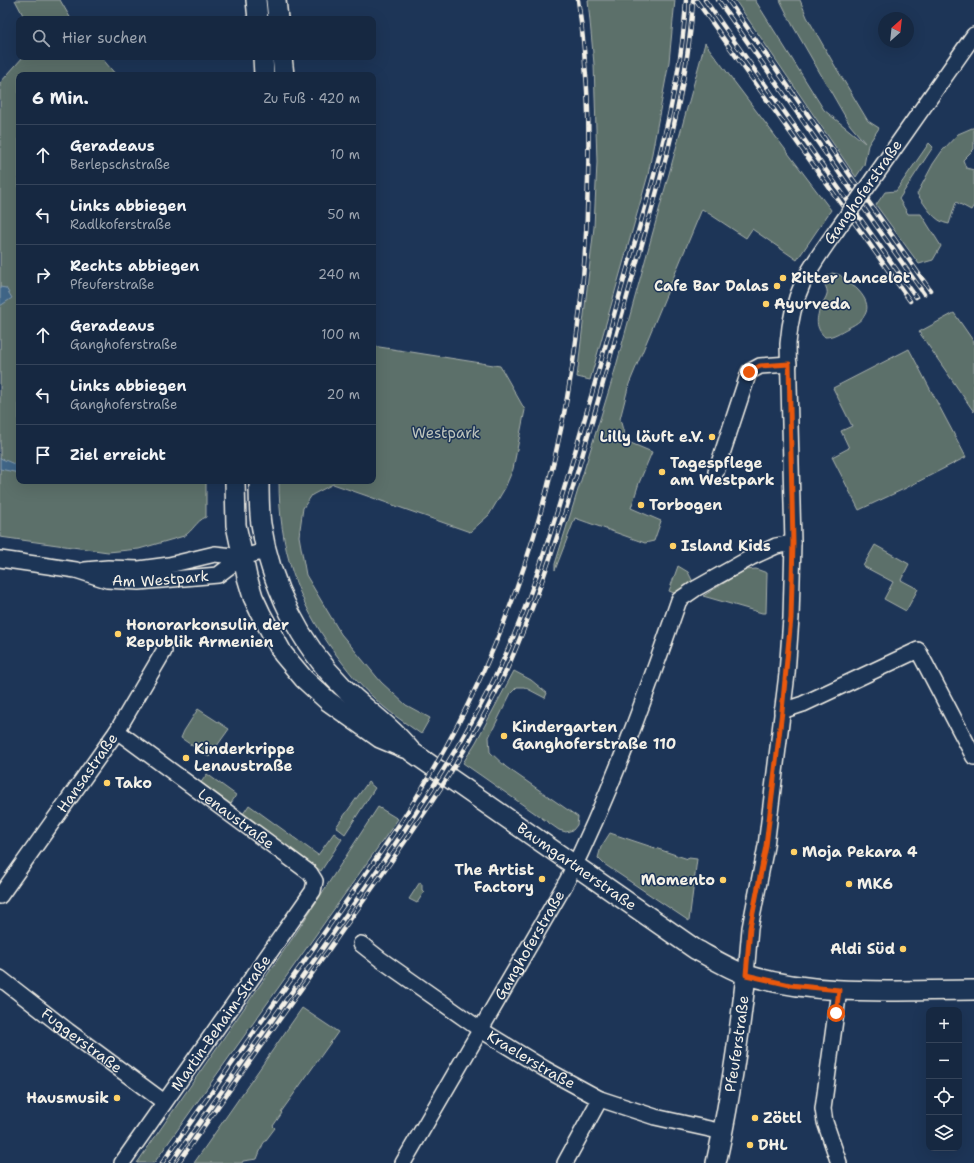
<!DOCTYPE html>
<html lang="de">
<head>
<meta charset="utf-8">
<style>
  body { margin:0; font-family:"Shantell Sans",sans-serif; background:#23344c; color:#f1f3f6 }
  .controls { position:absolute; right:12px; bottom:12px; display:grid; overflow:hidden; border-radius:8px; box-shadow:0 4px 16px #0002 }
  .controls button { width:36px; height:36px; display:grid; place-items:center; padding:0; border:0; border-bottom:1px solid #35445a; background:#162841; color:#f1f3f6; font:20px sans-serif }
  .compass { position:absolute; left:878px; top:12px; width:36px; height:36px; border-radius:50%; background:#162841; box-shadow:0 4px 16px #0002; rotate:27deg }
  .stop { position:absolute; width:12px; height:12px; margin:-9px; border:3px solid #ea580c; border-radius:50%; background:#fff }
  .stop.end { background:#ea580c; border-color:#fff; box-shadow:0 1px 4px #0008 }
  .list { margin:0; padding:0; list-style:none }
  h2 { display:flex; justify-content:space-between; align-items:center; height:52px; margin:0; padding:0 16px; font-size:17px }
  h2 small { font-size:13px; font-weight:400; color:#9ea6b1 }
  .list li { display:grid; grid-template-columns:26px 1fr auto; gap:12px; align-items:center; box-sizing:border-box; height:60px; padding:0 16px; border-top:1px solid #35445a }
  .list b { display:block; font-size:15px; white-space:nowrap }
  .list p { margin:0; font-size:13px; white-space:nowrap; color:#9ea6b1 }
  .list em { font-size:13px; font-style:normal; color:#9ea6b1 }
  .icon { flex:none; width:22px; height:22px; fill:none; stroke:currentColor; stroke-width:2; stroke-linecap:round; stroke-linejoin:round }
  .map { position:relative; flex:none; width:974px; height:1163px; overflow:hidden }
  .search { position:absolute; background:#162841; box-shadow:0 4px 16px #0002; left:16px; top:16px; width:360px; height:44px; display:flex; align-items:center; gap:10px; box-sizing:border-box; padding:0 14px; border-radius:8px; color:#9ea6b1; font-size:15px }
  .panel { position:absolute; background:#162841; box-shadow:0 4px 16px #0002; left:16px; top:72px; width:360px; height:412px; border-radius:8px }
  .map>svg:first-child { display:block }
  .green { fill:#5b6f6b; stroke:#a8b0aa }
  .water { fill:#416688; stroke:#899eae }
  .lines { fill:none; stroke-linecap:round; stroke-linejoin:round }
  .minor-casing { stroke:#f4f1e8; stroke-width:18 }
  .major-casing { stroke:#f4f1e8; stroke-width:22 }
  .minor { stroke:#1d3557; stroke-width:15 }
  .major { stroke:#1d3557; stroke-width:19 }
  .rail-casing { stroke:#f4f1e8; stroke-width:4.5 }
  .rail { stroke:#1d3557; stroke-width:3; stroke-dasharray:9; stroke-linecap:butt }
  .minor-bridge-casing { stroke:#f4f1e8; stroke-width:18; stroke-linecap:butt }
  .minor-bridge { stroke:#1d3557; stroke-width:15 }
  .route { stroke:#ea580c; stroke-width:5 }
  .poi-dot { fill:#ffd166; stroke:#1d3557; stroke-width:1.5 }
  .labels { text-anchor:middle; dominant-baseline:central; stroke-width:3; stroke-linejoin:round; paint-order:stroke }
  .street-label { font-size:15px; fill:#f4f1e8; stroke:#1d3557 }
  .poi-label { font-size:15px; font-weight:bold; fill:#f4f1e8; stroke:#1d3557; text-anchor:start }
  .park-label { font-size:15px; fill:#bec4bc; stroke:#1d3557 }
</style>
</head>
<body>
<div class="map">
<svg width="974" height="1163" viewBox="0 0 974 1163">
  <rect width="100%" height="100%" fill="#1d3557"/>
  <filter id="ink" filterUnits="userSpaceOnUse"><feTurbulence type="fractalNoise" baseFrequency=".025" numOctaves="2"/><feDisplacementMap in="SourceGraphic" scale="8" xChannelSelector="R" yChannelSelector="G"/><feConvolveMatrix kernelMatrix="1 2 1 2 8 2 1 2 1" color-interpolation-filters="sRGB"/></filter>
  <g filter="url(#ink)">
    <path class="green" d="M15,0H60L71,19H25Z
      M588,0H675L669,62L648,175L590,380L577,377L594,227L597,162L594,64Z
      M735,0H755L824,110L865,143L850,125L793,26L780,0H800L807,17L835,66L868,121L879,128L868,145L864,165L856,177Z
      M705,43L831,210L797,260L752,229L746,238L702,209L629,384L620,419L626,441L652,452L639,483L631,508L661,521L654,541L645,543L575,518L555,570V564L613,377Z
      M23,57H101L116,75H19V481H206V517C196,521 193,531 184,536L139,549L108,552L0,537V83Z
      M972,128H974V149L963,160L966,168L974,170V205L971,210L956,202L949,224C934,222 926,206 917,194L933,164L942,151L958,134Z
      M929,143L933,147L899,199L908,214H921L941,246L933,260L919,264L876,205L885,192L896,191Z
      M832,273C843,275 841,276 847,283C850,285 855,286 858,290C874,307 867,319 848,328C840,332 834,337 825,337C815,328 816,318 821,306C823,302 826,298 827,294C828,290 825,286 824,282L826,277Z
      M954,313L974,342V412L919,332Z
      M373,346L500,366L525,410L513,469L505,488L489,515L470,532L333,484L312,495L303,508L299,536L306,575L341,634L381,682L406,705L430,718L421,734C404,722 387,711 373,697C358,684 347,669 335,653C296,600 279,547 279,481H373Z
      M909,349L966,457L904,489L859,510L832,457L849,448L841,431L852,426L833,388Z
      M875,545L909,564L901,580L918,589L906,611L884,599L893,582L863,566Z
      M678,566L688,572L693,582L674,593L669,591Z
      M756,569L767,573L766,613H762L703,596L745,570Z
      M514,671L531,680L547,693L545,698L524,687H517L511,693L489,737L490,752L506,767L578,817L577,825L573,830L566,832L559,830L463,763L476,742Z
      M198,709L229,729L209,757L181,738L184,731Z
      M207,774L236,795L230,805L200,784Z
      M368,782L375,788L345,834L336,827Z
      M249,805L318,855L334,833L342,839L321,871L243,814Z
      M378,807L398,819L154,1163H137L294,936Z
      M610,833L688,859L689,858L697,859L689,921L604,864L598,858L601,847Z
      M420,882L422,885V890L424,892L417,903L409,899Z
      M302,1008L338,1032L281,1112L282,1113L273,1126L275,1128L263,1144L257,1159L243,1161L242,1163H194Z"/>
    <path class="water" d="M0,287L6,288L12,298L0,306Z
      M0,458L19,466V473L0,469Z"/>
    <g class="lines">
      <defs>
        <g id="minor">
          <path d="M873,179L974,35"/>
          <path d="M716,472L749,372L760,366L789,364"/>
          <path id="s1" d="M0,559L76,570L107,580L139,582L218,575L242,557L266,551"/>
          <path d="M85,570L108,568L139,569L169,565L215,554L242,557"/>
          <path d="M782,711L803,704L918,650L974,757"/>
          <path id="s2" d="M117,731L310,873L315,881L313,891L122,1163"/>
          <path id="s3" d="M0,896L117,731L164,651"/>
          <path id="s4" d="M361,944L380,959L481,1030L545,1069L600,1099L655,1117L723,1132"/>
          <path d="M746,975L750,928L766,846L787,674L791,618L793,543L788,344C792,293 807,271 836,231"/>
          <path id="s5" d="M0,978L68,1031L164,1102"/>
          <path d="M839,990L823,1109L825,1122L839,1163"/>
          <path id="s6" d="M403,1163L567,881C612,791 646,695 679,600L695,589L752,557L776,546L793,543"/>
          <path d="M565,1163L600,1099"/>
        </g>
        <g id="major">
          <path d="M256,0L258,19"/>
          <path d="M276,0L278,19"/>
          <path d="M263,57L264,75"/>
          <path d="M282,57L284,75"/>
          <path d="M235,481L236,525L247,577L253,597L261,614L283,654L304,679L328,701L380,738L404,748"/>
          <path id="s7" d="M259,481C259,495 259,510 261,524C270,584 300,644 343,687C357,702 374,714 389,728C397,735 405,744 412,752L695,949C710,957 731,970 747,975C818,997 900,990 974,990"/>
          <path id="s8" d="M716,1163C730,1101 739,1038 746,975"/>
        </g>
      </defs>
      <use href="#minor" class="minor-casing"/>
      <use href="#major" class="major-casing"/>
      <use href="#minor" class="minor"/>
      <use href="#major" class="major"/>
      <defs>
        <path id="rail" d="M696,0L910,301
          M705,0L916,297
          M718,0L924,294
          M728,0L930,290
          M162,1163C213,1090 265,1016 317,943C356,887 397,832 431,773C536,594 585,385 588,179C589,141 589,102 585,64C584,42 581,21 578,0
          M171,1163C227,1084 283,1004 339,925C397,842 456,759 500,667C525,614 543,558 560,502C581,434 600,365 619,297C646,202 681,99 686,0
          M178,1163C237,1080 295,997 354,914C410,835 468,755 508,667C560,548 592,421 627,297C654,199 687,102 693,0"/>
      </defs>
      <use href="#rail" class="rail-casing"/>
      <use href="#rail" class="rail"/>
      <defs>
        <path id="minor-bridge" d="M836,231L873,179"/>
      </defs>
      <use href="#minor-bridge" class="minor-bridge-casing"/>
      <use href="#minor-bridge" class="minor-bridge"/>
    </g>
  </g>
  <g class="lines" filter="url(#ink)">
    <path class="route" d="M749,372L760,366L789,364L793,543L791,618L782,711L766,846L750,928L746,975L790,985L839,990L836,1013"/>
  </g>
  <g class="poi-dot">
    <circle cx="783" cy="278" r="4"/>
    <circle cx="777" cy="286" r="4"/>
    <circle cx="766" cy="304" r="4"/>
    <circle cx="712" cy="437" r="4"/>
    <circle cx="662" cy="472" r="4"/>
    <circle cx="641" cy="505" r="4"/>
    <circle cx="673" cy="546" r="4"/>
    <circle cx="118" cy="634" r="4"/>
    <circle cx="504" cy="736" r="4"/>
    <circle cx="186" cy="758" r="4"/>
    <circle cx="107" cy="783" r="4"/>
    <circle cx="794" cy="852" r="4"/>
    <circle cx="542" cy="879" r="4"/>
    <circle cx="723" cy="880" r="4"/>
    <circle cx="849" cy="884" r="4"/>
    <circle cx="903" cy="949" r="4"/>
    <circle cx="117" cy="1098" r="4"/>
    <circle cx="755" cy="1118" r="4"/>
    <circle cx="750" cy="1145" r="4"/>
  </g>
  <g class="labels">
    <g class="street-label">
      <text transform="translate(863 192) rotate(-55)">Ganghoferstraße</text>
      <text stroke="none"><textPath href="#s1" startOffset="163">Am Westpark</textPath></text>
      <text stroke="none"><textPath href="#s3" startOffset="151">Hansastraße</textPath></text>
      <text stroke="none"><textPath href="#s2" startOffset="148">Lenaustraße</textPath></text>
      <text stroke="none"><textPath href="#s7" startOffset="524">Baumgartnerstraße</textPath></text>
      <text stroke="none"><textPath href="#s6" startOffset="252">Ganghoferstraße</textPath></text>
      <text transform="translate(221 1023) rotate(-55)">Martin-Behaim-Straße</text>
      <text stroke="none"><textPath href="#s5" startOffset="103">Fuggerstraße</textPath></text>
      <text stroke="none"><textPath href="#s8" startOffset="121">Pfeuferstraße</textPath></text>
      <text stroke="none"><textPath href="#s4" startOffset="206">Kraelerstraße</textPath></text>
    </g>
    <g class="poi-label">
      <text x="791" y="278">Ritter Lancelot</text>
      <text x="769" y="286" text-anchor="end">Cafe Bar Dalas</text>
      <text x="774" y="304">Ayurveda</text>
      <text x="704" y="437" text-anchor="end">Lilly läuft e.V.</text>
      <text x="670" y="463">Tagespflege<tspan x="670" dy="17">am Westpark</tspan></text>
      <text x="649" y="505">Torbogen</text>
      <text x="681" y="546">Island Kids</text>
      <text x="126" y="625">Honorarkonsulin der<tspan x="126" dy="17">Republik Armenien</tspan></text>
      <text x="512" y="727">Kindergarten<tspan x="512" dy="17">Ganghoferstraße 110</tspan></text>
      <text x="194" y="749">Kinderkrippe<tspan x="194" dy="17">Lenaustraße</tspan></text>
      <text x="115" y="783">Tako</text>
      <text x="802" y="852">Moja Pekara 4</text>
      <text x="534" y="870" text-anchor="end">The Artist<tspan x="534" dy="17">Factory</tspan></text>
      <text x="715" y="880" text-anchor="end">Momento</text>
      <text x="857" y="884">MK6</text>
      <text x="895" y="949" text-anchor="end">Aldi Süd</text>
      <text x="109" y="1098" text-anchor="end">Hausmusik</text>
      <text x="763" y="1118">Zöttl</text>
      <text x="758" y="1145">DHL</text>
    </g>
    <g class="park-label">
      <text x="446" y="433">Westpark</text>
    </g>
  </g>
</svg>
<div class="controls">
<button>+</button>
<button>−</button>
<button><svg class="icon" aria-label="locate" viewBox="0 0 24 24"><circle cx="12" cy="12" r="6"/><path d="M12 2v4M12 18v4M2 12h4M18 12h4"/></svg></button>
<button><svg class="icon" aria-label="layers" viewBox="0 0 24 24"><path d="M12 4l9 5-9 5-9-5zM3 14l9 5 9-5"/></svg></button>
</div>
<svg class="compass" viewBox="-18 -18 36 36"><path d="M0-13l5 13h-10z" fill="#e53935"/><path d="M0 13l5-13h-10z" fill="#9ea6b1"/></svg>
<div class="stop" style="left:836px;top:1013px"></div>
<div class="stop end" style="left:749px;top:372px"></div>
<div class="search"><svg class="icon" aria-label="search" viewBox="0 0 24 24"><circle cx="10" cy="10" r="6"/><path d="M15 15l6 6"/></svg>Hier suchen</div>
<section class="panel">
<h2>6 Min.<small>Zu Fuß · 420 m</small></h2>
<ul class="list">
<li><svg class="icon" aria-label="ahead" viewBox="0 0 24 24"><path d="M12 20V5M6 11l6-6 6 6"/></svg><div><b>Geradeaus</b><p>Berlepschstraße</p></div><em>10 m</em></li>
<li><svg class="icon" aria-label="left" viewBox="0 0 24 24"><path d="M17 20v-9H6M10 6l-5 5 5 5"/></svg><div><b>Links abbiegen</b><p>Radlkoferstraße</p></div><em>50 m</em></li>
<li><svg class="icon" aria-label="right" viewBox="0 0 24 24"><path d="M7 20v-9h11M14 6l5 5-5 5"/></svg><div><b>Rechts abbiegen</b><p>Pfeuferstraße</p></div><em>240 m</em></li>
<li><svg class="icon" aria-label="ahead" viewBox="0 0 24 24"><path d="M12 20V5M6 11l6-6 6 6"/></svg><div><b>Geradeaus</b><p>Ganghoferstraße</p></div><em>100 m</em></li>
<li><svg class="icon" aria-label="left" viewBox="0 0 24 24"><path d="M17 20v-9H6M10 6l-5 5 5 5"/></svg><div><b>Links abbiegen</b><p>Ganghoferstraße</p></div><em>20 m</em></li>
<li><svg class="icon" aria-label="arrive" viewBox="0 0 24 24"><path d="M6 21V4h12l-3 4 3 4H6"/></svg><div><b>Ziel erreicht</b></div></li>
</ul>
</section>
</div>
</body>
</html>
